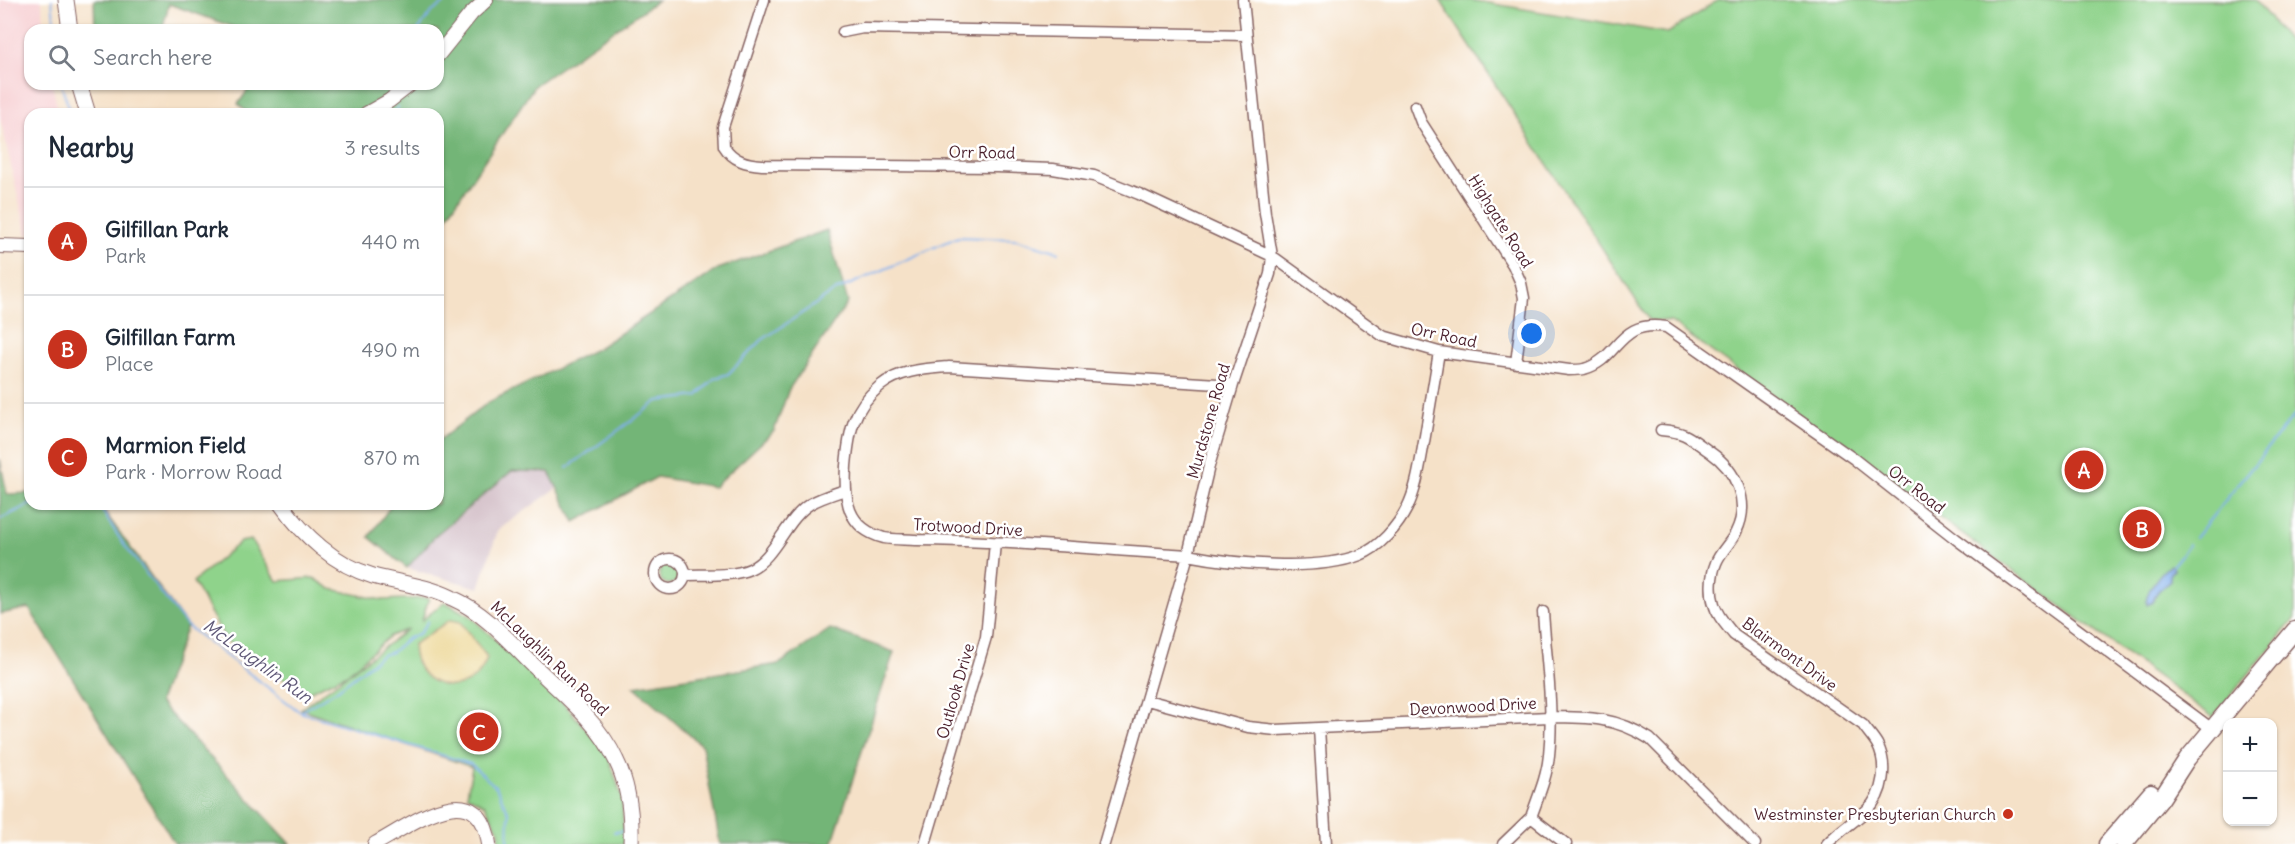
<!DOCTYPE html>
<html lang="en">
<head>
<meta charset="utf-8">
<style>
  body { margin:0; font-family:Delius,sans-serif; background:#f6f6f7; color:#1f2937 }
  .controls { position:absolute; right:18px; bottom:18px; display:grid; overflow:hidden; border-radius:12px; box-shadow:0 2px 4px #0004 }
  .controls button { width:54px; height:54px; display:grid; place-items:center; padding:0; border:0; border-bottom:2px solid #e0e1e3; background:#fff; color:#1f2937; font:30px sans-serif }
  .you { position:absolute; left:1532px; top:334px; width:21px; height:21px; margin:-15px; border:4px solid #fff; border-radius:50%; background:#1a73e8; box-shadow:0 0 0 9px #1a73e833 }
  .badge { display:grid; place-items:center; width:39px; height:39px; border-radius:50%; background:#c8321e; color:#fff; font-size:20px; font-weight:700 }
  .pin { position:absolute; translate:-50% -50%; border:3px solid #fff; box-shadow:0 2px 6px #0006 }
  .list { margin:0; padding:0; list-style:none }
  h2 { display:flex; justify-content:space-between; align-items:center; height:78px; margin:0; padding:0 24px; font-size:26px }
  h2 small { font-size:20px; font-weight:400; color:#747a83 }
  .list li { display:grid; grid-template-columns:39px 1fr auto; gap:18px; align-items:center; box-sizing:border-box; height:108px; padding:0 24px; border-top:2px solid #e0e1e3 }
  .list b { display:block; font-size:22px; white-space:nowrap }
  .list p { margin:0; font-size:20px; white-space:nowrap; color:#747a83 }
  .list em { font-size:20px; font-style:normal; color:#747a83 }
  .icon { flex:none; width:33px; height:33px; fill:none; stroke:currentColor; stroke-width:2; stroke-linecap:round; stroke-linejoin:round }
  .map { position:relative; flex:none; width:2295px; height:844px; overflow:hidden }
  .search { position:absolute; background:#fff; box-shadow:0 2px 4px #0004; left:24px; top:24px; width:420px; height:66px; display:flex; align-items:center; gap:15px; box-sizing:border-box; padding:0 21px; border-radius:18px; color:#747a83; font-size:22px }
  .panel { position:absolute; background:#fff; box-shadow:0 2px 4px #0004; left:24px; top:108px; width:420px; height:402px; border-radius:18px }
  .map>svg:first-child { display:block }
  .built { fill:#f7cfd2 }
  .industrial { fill:#d2bdc6 }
  .green { fill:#8fd38b; stroke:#6c795b; stroke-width:1.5 }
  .forest { fill:#73b577; stroke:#5e6a51; stroke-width:1.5 }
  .sand { fill:#eeda9e; stroke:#9c7c64; stroke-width:1.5 }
  .water { fill:#82b0ec; stroke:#66688c; stroke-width:1.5 }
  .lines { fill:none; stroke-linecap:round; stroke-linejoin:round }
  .stream { stroke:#82b0ec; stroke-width:2 }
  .minor-casing { stroke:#866362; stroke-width:13 }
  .tertiary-casing { stroke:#866362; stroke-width:16 }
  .secondary-casing { stroke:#866362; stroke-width:17 }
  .primary-casing { stroke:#866362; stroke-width:19 }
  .minor { stroke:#fff; stroke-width:10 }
  .tertiary { stroke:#fff; stroke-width:14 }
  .secondary { stroke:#fff; stroke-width:15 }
  .primary { stroke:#fff; stroke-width:16 }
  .poi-dot { fill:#c8321e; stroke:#fff; stroke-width:2 }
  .labels { text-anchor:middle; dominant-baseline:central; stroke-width:5; stroke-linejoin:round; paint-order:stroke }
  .street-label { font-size:16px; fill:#4a1f2b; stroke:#fff }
  .poi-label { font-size:16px; fill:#4a1f2b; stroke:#fff; text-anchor:end }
  .water-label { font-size:18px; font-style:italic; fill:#605978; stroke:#fff }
</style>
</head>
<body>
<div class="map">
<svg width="2295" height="844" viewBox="0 0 2295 844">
  <rect width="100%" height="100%" fill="#fff"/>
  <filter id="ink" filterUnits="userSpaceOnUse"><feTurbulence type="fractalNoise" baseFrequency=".0167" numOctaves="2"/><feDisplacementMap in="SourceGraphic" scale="12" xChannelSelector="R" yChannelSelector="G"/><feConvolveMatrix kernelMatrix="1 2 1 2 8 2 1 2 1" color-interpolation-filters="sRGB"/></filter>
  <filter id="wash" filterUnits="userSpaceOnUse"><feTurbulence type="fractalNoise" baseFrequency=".008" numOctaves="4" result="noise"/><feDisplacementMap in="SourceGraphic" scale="24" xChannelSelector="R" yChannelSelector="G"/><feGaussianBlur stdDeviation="1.35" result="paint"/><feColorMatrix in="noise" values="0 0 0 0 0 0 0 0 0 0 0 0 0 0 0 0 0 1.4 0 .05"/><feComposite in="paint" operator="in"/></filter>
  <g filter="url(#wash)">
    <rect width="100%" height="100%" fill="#f5e1c8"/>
    <path class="built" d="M0,0H42L43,30H30V84H52L59,114H30V234L27,235L0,118Z"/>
    <path class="industrial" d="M512,471L549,472L557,488L498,530L479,588L407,568L437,534Z"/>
    <path class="green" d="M1440,0H1470L1668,33L1718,0H2255L2295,49V618L2213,717L1671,322L1649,320Z
      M251,540L277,581L314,578L331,589L382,600L429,598L422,620L445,602L470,616L568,708L608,755L622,798L624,844H500L499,831L485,805L467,795L472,767L301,709L408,629L390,636L347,674L302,695L256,655L227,642L193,582L240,542Z
      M659 574a10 10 0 1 1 20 0a10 10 0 1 1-20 0Z"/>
    <path class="forest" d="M94,0H658L535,85L438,230V114H249L238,104L252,84H438V30H242L169,4L162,30H95Z
      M827,230L848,302L789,389L774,431L714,487L657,477L575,522L549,472L512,471L437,534L407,568L369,537L392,504H438V441L489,402L598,348L718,269Z
      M0,459L7,494L30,493V504H99L187,626L159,702L291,844H175L29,608L0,614Z
      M830,629L894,652L832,844H720L702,746L634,686L779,664Z"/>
    <path class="sand" d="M450,620L460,622L487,657C475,702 414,692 413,645Z"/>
    <path class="water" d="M2170,565L2174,569L2170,573V581C2162,589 2157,588 2153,602L2147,605C2143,593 2161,572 2170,565Z"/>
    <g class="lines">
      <path class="stream" d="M52,0L55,30
        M418,30L432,12L449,0
        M61,84L71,114
        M395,114L398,107
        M567,468L658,401L697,396L715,378L728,374L762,340L835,291L958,237L1016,239L1059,252
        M98,504L124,545L187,626L300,712L471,764L496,787L509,813L508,844
        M0,519L31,504
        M2195,538L2295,414
        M2172,566L2189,545
        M300,712L337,690L382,655L392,652L407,639L420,633L428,621
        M614,832L626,831"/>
    </g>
  </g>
  <g filter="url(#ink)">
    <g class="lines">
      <defs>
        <path id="minor" d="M764,0L723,127L724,146C733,161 747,164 762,165L997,167L1053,169L1094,176L1139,194L1272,256L1383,336L1439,352L1569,370C1573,370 1579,370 1584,369C1620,359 1617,319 1666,327L1854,459L1956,539L2212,729
          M843,32L863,28L1246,35
          M1415,106L1421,122L1513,265L1521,283L1524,298L1516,363
          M1233,385L949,367C924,369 900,370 880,386C852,409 849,433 846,466C844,500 847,528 884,538C894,540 906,539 916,540C940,540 964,541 989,542C1055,545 1122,551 1188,555C1234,564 1316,572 1360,555C1379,548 1398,526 1407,508C1417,488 1420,463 1424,442C1429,412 1434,382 1439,352
          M1661,430C1687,432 1690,438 1710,452C1736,470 1751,502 1736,532C1731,543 1720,552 1716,563C1711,575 1710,592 1714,604C1717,616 1727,626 1734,635L1863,725C1867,731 1873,737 1877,744C1888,764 1884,794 1867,810C1854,822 1839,831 1827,844
          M655 574a15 15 0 1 1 30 0a15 15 0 1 1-30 0Z
          M685,575C705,574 731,577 750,569C775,558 786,519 810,504C820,498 833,494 845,490
          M1147,700L1248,727L1276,730L1549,717C1589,717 1616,717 1650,739L1755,844
          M1319,728L1326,844
          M1531,817C1538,797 1547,777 1549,755C1554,709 1546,659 1543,612
          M925,844L986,637L995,543
          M1104,844L1188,555L1209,466L1233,385L1270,274L1272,256L1265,213L1243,0
          M1503,844L1531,817L1566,844"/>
        <path id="tertiary" d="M438,55L471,14L486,0
          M366,114L389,101L411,84
          M0,246L30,247
          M375,844C412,824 479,772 489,844"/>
        <path id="secondary" d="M66,0L70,30
          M79,84L88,114
          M281,504C303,535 335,565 373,576C399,583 427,586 452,598C484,612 508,640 532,664C562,693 598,721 616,760C629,786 632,815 631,844"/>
        <path id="primary" d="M2107,844L2151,793
          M2124,844L2161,799L2187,759L2295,630"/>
      </defs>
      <use href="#minor" class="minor-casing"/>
      <use href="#tertiary" class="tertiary-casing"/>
      <use href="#secondary" class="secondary-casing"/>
      <use href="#primary" class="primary-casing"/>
      <use href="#minor" class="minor"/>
      <use href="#tertiary" class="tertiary"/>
      <use href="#secondary" class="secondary"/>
      <use href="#primary" class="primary"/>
    </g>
  </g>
  <circle class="poi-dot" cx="2008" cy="814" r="6"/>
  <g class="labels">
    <g class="street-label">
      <text transform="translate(982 152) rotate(1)">Orr Road</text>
      <text transform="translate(1501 221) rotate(58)">Highgate Road</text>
      <text transform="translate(1444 335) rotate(12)">Orr Road</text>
      <text transform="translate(1208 421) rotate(-74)">Murdstone Road</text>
      <text transform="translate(1917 489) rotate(38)">Orr Road</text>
      <text transform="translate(968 527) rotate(3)">Trotwood Drive</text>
      <text transform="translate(1790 654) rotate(36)">Blairmont Drive</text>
      <text transform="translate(550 658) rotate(44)">McLaughlin Run Road</text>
      <text transform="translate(955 691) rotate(-74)">Outlook Drive</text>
      <text transform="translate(1473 706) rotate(-3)">Devonwood Drive</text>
    </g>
    <g class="poi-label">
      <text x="1996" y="814">Westminster Presbyterian Church</text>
    </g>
    <g class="water-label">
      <text transform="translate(258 661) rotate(36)">McLaughlin Run</text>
    </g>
  </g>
</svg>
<div class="controls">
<button>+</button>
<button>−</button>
</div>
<div class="you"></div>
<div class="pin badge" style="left:2084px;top:470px">A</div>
<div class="pin badge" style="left:2142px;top:529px">B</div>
<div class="pin badge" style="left:479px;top:732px">C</div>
<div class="search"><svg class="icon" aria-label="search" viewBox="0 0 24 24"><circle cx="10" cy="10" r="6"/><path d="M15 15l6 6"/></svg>Search here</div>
<section class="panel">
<h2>Nearby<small>3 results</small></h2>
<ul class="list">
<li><span class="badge">A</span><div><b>Gilfillan Park</b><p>Park</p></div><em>440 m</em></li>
<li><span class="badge">B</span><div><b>Gilfillan Farm</b><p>Place</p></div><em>490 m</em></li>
<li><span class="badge">C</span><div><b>Marmion Field</b><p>Park · Morrow Road</p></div><em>870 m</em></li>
</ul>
</section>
</div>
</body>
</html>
